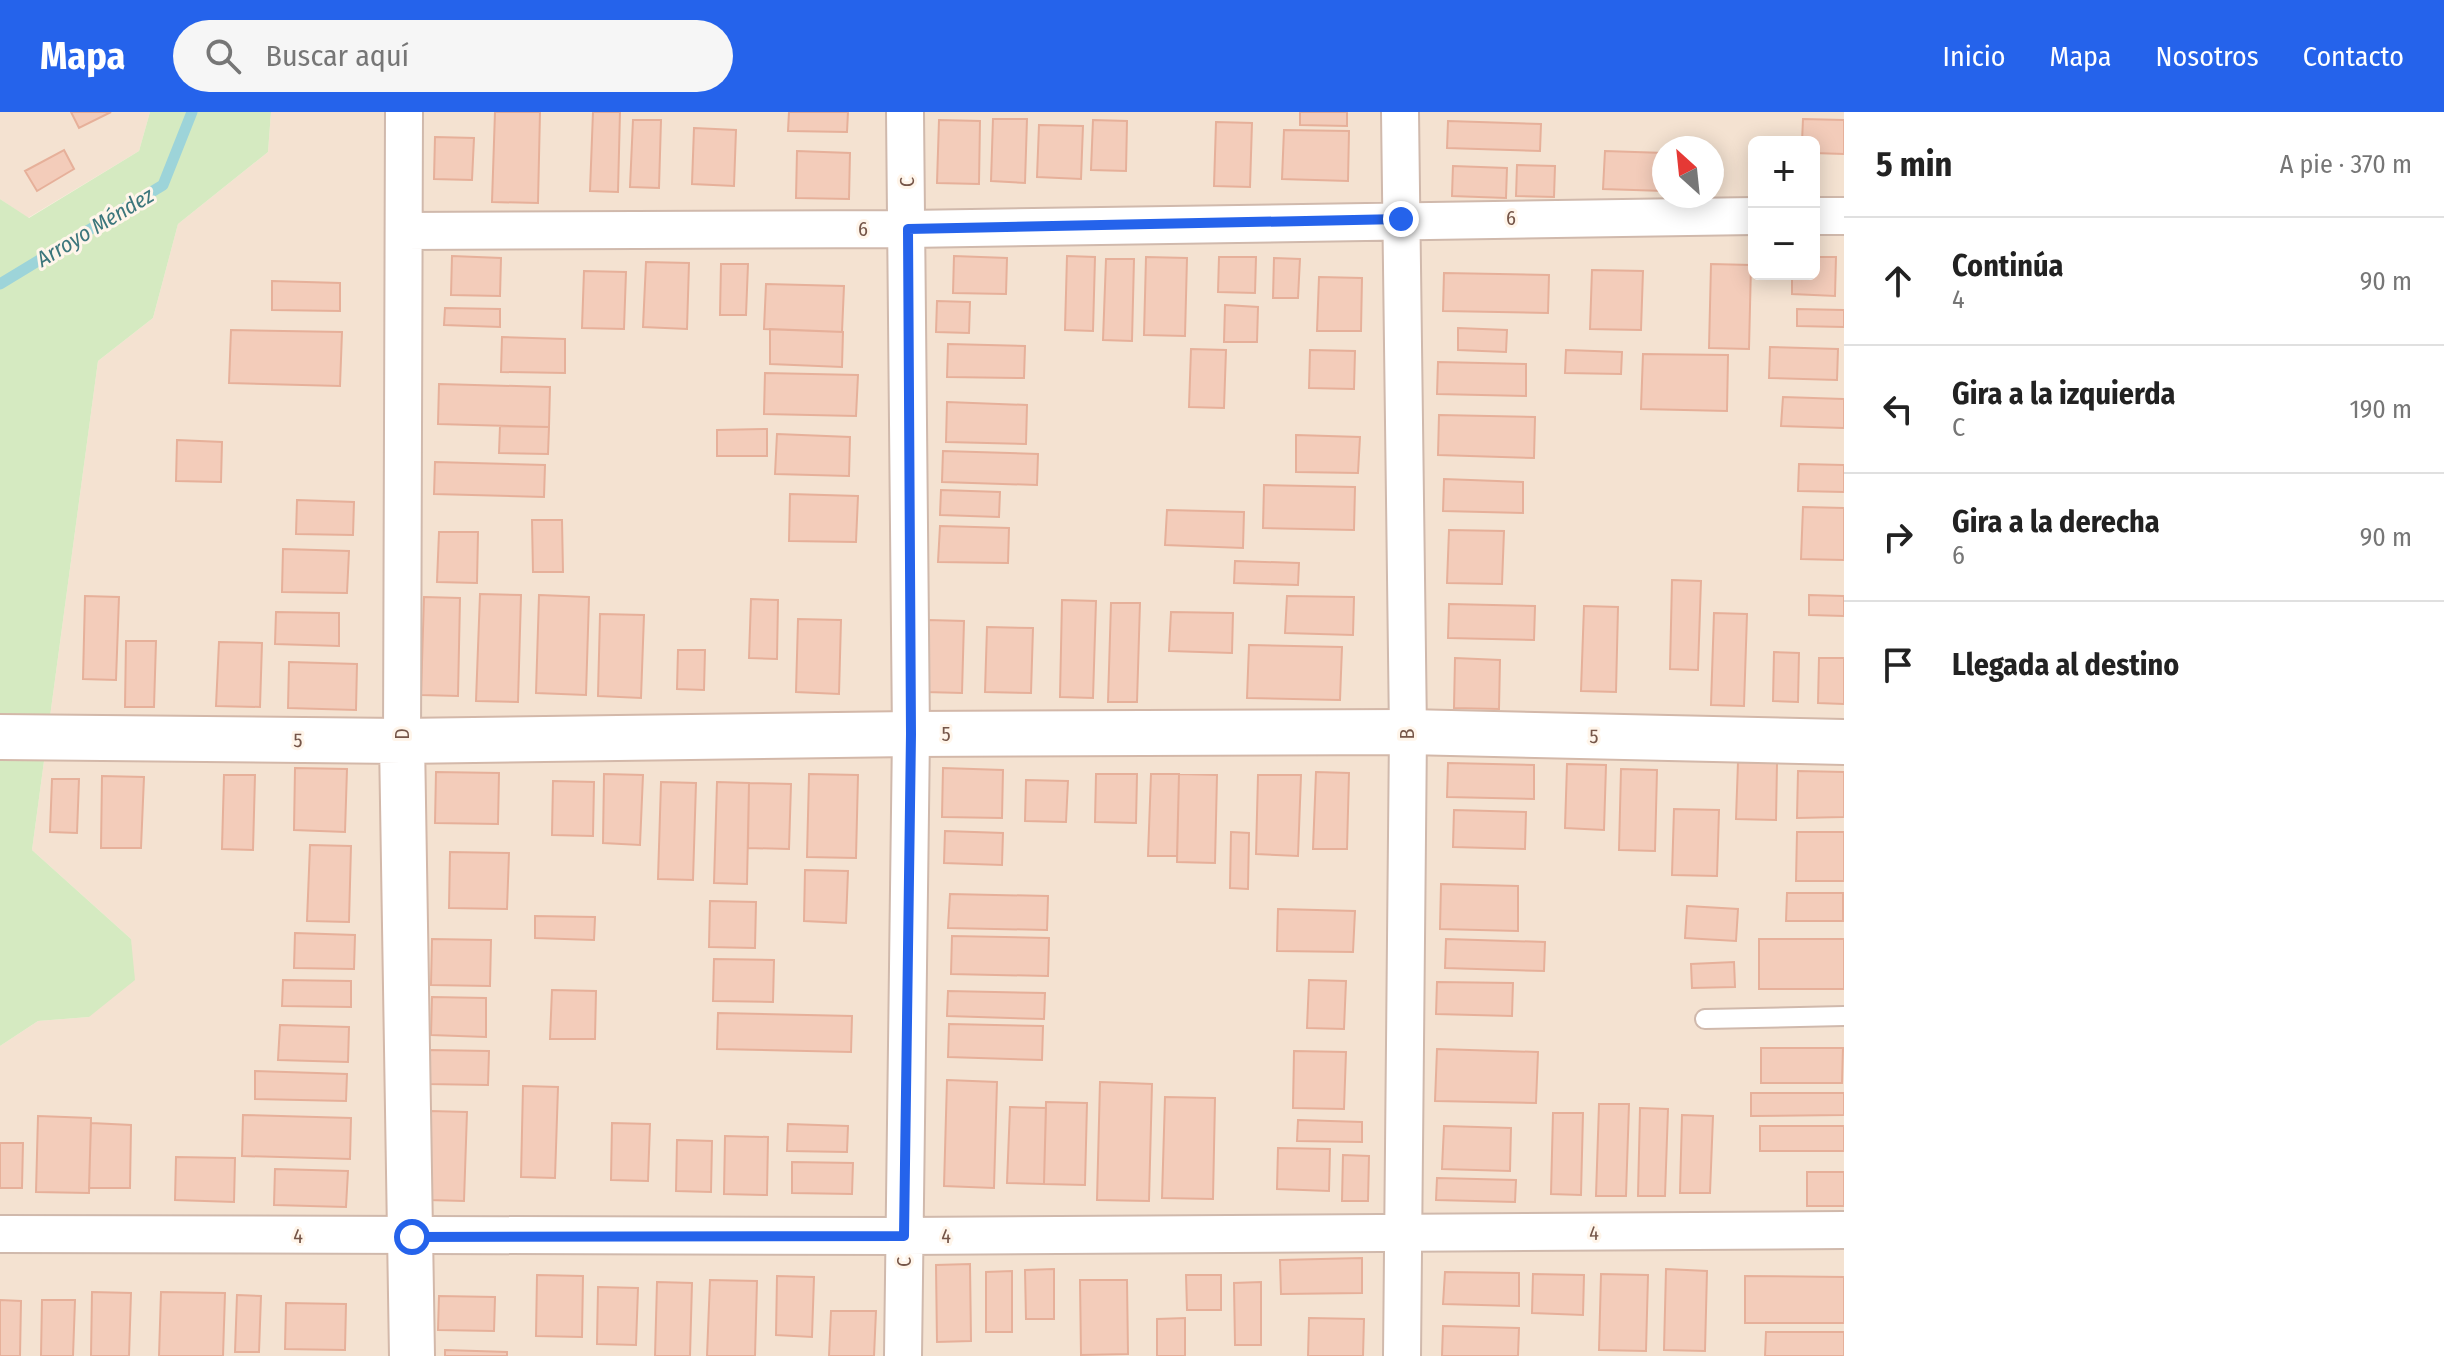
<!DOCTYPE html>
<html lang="es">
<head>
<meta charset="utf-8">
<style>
  body { margin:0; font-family:"Fira Sans Condensed",sans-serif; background:#f6f6f6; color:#222 }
  .controls { position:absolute; right:24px; top:24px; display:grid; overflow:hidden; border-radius:12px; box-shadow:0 4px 20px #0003 }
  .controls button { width:72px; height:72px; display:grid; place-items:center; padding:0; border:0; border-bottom:2px solid #e0e0e0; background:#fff; color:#222; font:40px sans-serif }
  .compass { position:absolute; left:1652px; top:24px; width:72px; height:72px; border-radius:50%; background:#fff; box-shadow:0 4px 20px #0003; rotate:333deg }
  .stop { position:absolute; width:24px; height:24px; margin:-18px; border:6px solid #2563eb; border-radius:50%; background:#fff }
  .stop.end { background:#2563eb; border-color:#fff; box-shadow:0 2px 8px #0008 }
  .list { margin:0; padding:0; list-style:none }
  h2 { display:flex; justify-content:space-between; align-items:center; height:104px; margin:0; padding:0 32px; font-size:34px }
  h2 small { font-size:26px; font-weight:400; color:#767676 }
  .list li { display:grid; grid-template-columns:52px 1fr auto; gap:24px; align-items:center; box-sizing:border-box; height:128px; padding:0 32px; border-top:2px solid #e0e0e0 }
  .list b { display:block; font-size:30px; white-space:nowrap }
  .list p { margin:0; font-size:26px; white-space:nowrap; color:#767676 }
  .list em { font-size:26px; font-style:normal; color:#767676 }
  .icon { flex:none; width:44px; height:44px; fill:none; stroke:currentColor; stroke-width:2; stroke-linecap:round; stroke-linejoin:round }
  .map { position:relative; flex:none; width:1844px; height:1244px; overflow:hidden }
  header { display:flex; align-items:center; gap:48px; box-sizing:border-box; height:112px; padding:0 40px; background:#2563eb; color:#fff }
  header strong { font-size:38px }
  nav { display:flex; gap:44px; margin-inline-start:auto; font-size:28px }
  .search { width:560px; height:72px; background:#f6f6f6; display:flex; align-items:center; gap:20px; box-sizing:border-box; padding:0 28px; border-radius:44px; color:#767676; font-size:30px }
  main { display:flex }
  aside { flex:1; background:#fff }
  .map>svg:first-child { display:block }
  .residential { fill:#f4e2d1; fill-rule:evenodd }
  .green { fill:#d5eac1 }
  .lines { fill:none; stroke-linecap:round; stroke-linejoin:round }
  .stream { stroke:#9dd4d9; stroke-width:11 }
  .building { fill:#f3ccba; stroke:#e6b09a; stroke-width:2 }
  .lane-casing { stroke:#d0b9ac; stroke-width:22 }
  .street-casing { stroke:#d0b9ac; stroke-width:40 }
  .secondary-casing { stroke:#d3b8a9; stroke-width:48 }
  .lane { stroke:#fff; stroke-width:18 }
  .street { stroke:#fff; stroke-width:36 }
  .secondary { stroke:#fff; stroke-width:44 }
  .route { stroke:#2563eb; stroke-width:10 }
  .labels { text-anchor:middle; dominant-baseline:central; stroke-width:6; stroke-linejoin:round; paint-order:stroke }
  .street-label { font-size:20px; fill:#755548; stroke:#fff5ea }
  .water-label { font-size:22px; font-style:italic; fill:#3c767c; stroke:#fff5ea }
</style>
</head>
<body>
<header>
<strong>Mapa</strong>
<div class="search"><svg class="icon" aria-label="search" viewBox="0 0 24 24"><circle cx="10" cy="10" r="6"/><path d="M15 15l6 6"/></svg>Buscar aquí</div>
<nav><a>Inicio</a><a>Mapa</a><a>Nosotros</a><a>Contacto</a></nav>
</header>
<main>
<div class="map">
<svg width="1844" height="1244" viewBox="0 0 1844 1244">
  <rect width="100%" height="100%" fill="#fdf1e3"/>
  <path class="residential" d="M0,0H150L139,39L28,106L0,87Z
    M271,0H1844V1244H0V934L38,909L89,905L131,827L32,738L98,249L153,206L178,112L268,40ZM1754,30H1814V162H1754ZM1664,36H1712V84H1664Z"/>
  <path class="green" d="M150,0H271L268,40L178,112L153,206L98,249L32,738L131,827L135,868L89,905L38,909L0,934V87L29,106L139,39Z"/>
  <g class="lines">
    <path class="stream" d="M0,172L163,73L192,0"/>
  </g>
  <path class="building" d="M71,0H111L79,16Z
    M495,0H540L538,91L492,90Z
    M593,0H620L618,80L590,79Z
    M789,0H848L847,20L788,19Z
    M1300,0H1347V14L1300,13Z
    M993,7H1027L1025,71L991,69Z
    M1803,7L1844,8V42L1814,41V30H1802Z
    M633,8H661L659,76L630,75Z
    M939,8L980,9L979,72L937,71Z
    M1093,8L1127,9L1126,59L1091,58Z
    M1448,9L1541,12L1540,39L1447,36Z
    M1216,10L1252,11L1250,75L1214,74Z
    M1039,13L1083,14L1081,67L1037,65Z
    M694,16L736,18L734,74L692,72Z
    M1284,18L1349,19L1348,69L1282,67Z
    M435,25L474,26L472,68L434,67Z
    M64,38L74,57L37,79L25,59Z
    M797,39L850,41L849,87L796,86Z
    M1605,39L1664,41V79L1603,77Z
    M1517,53L1555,54L1554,85L1516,84Z
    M1453,54L1507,56L1506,86L1452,84Z
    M452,144L501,146L500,184L451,183Z
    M954,144L1007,146L1006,182L953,181Z
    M1067,144L1095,145L1093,219L1065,218Z
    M1146,145L1187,146L1185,224L1144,223Z
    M1219,145H1256L1255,181L1218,180Z
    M1814,145H1836L1835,184L1792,182V162H1814Z
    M1274,146L1300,147L1298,186H1273Z
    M1106,147H1134L1132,229L1103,228Z
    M646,150L689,151L687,217L643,215Z
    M721,152H748L746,203H720Z
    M1711,152L1751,153L1749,237L1709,236Z
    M1592,158L1643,159L1641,218L1590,217Z
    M584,159L626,160L624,217L582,216Z
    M1444,161L1549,163L1548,201L1443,199Z
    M1319,165L1362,166L1361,219H1317Z
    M272,169L340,171V199L272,198Z
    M766,172L844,174L842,220L764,217Z
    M937,189L970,190L969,221L936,220Z
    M1225,193L1258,195L1257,230H1224Z
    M445,196L500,197V215L444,213Z
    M1797,197L1844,198V215L1797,214Z
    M1458,216L1507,218L1506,240L1458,238Z
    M770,217L843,220L842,255L770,252Z
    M231,218L342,220L340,274L229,271Z
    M502,225L565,227V261L501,260Z
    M948,232L1025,234L1024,266L947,265Z
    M1770,235L1838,237L1837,268L1769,266Z
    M1191,237L1226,238L1224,296L1189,295Z
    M1310,238L1355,239L1354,277L1309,276Z
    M1566,238L1622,240L1621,262L1565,261Z
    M1643,242L1728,243L1727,299L1641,297Z
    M1438,250L1526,252V284L1437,282Z
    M765,261L858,263L856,304L764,302Z
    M439,272L550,275L549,315L438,312Z
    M1783,285L1844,287V316L1781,314Z
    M947,290L1027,293L1026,332L946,330Z
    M1439,303L1535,305L1534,346L1438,343Z
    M500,314L549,315L548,342L499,341Z
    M767,317V344H717V318Z
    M777,322L850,325L849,364L775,362Z
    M1296,323L1360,325L1358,361L1296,360Z
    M177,328L222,330L221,370L176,369Z
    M943,339L1038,342L1037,373L942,370Z
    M435,350L545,353L544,385L434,382Z
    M1799,352L1844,353V380L1798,379Z
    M1444,367L1523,370V401L1443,399Z
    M1264,373L1355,375L1354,418L1263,416Z
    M941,378L1000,380L999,405L940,403Z
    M790,382L858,384L856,430L789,429Z
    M297,388L354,390L353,423L296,422Z
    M1803,395L1844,396V448L1801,447Z
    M1167,398L1244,400L1243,436L1165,433Z
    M532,408H562L563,460H533Z
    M940,414L1009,416L1008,451L938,450Z
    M1449,418L1504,419L1502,472L1447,471Z
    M439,420H478L477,471L437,470Z
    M283,437L349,439L347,481L282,480Z
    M1235,449L1299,451L1298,473L1234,471Z
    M1672,468L1701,469L1698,558L1670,557Z
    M480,482L521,483L518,590L476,589Z
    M539,483L589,485L586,583L536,581Z
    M1809,483L1844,484V504L1809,503Z
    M85,484L119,485L116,568L83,567Z
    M1287,484L1354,485L1353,523L1285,521Z
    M424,485L460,486L458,584L421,583Z
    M751,487L778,488L777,547L749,546Z
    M1062,488L1096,489L1093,586L1060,585Z
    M1111,491H1140L1137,590H1108Z
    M1449,492L1535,494L1534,528L1448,526Z
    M1584,494L1618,495L1616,580L1581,579Z
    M276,500L339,501V534L275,532Z
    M1171,500L1233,501L1232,541L1169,539Z
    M1714,501L1747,502L1744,594L1711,593Z
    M600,502L644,503L641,586L598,584Z
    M798,507L841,508L839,582L796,580Z
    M928,508L964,509L962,581L926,580Z
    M987,515L1033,516L1031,581L985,580Z
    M126,529H156L154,595H125Z
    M219,530L262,531L260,595L216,594Z
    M1249,533L1342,535L1340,588L1247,586Z
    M678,538H705L704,578L677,577Z
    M1774,540L1799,541L1798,590L1773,589Z
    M1455,546L1500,548L1499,597L1454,596Z
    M1819,546H1844V592L1818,591Z
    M289,550L357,552L356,598L288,596Z
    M1738,650L1777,651L1776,708L1736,707Z
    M1448,651L1534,653V687L1447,685Z
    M1567,652L1606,653L1604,718L1565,716Z
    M295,656L347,657L345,720L294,718Z
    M943,656L1003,658L1002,706L942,705Z
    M1621,657L1657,658L1655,739L1619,738Z
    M1798,659L1844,660V705L1797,706Z
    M436,660L499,661L498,712L435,711Z
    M1316,660L1349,661L1347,737H1313Z
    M604,662L643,663L640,733L603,731Z
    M809,662L858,663L856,746L807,745Z
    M1096,662H1137L1136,711L1095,710Z
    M1151,662H1179L1177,744H1148Z
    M1179,662L1217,663L1215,751L1177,750Z
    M224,663H255L253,738L222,737Z
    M1258,663H1301L1298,744L1256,742Z
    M102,664L144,665L141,736H101Z
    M52,667H79L77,721L50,720Z
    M1026,668L1068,669L1066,710L1025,709Z
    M553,669L594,670L593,724L552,723Z
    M661,670L696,671L693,768L658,767Z
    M717,670L749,671L747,772L714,771Z
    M749,671L791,672L789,737L748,736Z
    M1674,697L1719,698L1717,764L1672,763Z
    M1454,698L1526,700L1525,737L1453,735Z
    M945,719L1003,721L1002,753L944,751Z
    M1231,720L1249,721L1248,777L1230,776Z
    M1797,720H1844V769H1796Z
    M310,733L351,734L349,810L307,809Z
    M450,740L509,741L507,797L449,796Z
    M805,758L848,759L846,811L804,809Z
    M1441,772L1518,774V819L1440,817Z
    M1787,781H1843V809H1786Z
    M950,782L1048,784L1047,818L948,816Z
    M710,789L756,790L755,836L709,835Z
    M1687,794L1738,797L1736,829L1685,826Z
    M1278,797L1355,799L1353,840L1277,839Z
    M535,804L595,805L594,828L535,826Z
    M295,821L355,823L354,857L294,856Z
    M952,824L1049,826L1048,864L951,862Z
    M432,827L491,828L490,874L431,873Z
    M1446,827L1545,830L1544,859L1445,856Z
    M1759,827H1844V877H1759Z
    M714,847L774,848L773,890L713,889Z
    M1734,850L1735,875L1692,876L1691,852Z
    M283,868L351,869V895L282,894Z
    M1309,868L1346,869L1344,917L1307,916Z
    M1437,870L1513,871L1512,904L1436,902Z
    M552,878L596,879L595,927H550Z
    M948,879L1045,881L1044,907L947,904Z
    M432,885L486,886V925L431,923Z
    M718,901L852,904L851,940L717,937Z
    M949,912L1043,914L1042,948L948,945Z
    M280,913L349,915L348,950L278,948Z
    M1761,936H1843L1842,971H1761Z
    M1437,937L1538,940L1536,991L1435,989Z
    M429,938L489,939L488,973L428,972Z
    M1294,939L1346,940L1344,997L1293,996Z
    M255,959L347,962L346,989L255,987Z
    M947,968L997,970L994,1076L944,1074Z
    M1100,970L1152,972L1149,1089L1097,1088Z
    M523,974L558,975L555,1066L521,1065Z
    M1751,981H1844V1003L1751,1004Z
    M1165,985L1215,986L1213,1087L1162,1086Z
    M1046,990L1087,991L1085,1073L1044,1072Z
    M1599,992H1629L1626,1084H1596Z
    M1010,995L1046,996L1044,1072L1007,1071Z
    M1640,996L1668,997L1665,1084H1638Z
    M430,999L467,1000L464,1089L428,1088Z
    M1553,1001H1583L1581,1083L1551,1082Z
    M243,1003L351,1006L350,1047L242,1044Z
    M1682,1003L1713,1004L1710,1081H1680Z
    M38,1004L91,1006L89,1081L36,1080Z
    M1298,1008L1362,1010V1030L1297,1029Z
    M91,1011L131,1013L130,1076H89Z
    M612,1011L650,1012L648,1069L611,1068Z
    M788,1012L848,1014L847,1040L787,1039Z
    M1444,1014L1511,1016L1510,1059L1442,1057Z
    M1760,1014H1844V1039H1760Z
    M725,1024L768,1025L767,1083L724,1082Z
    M677,1028L712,1029L711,1080L676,1079Z
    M0,1031H23L22,1076H0Z
    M1278,1036L1330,1037L1329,1079L1277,1077Z
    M1343,1043L1369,1044L1368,1089H1342Z
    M176,1045L235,1046L234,1090L175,1088Z
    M792,1050L853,1051L852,1082L792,1081Z
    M275,1057L348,1059L346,1095L274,1093Z
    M1807,1060H1844V1094H1807Z
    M1437,1066L1516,1068L1515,1090L1436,1088Z
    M1362,1146V1181L1281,1182L1280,1148Z
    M970,1152L971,1229L937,1230L936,1153Z
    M1054,1157V1207H1026L1025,1158Z
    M1666,1157L1707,1159L1705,1239L1664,1238Z
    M1012,1159V1220H986V1160Z
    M1445,1160L1519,1161V1194L1443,1192Z
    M1533,1162L1584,1163L1583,1203L1532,1201Z
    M1601,1162L1648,1163L1646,1239L1599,1238Z
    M537,1163L583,1164L582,1225L536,1224Z
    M1186,1163H1221V1198H1187Z
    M777,1164L814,1165L812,1225L776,1223Z
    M1745,1164L1844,1165V1211H1745Z
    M710,1168L757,1169L755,1244H707Z
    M1080,1168H1127L1128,1242L1081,1243Z
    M657,1170L692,1171L690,1244H655Z
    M1261,1170V1233H1235L1234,1171Z
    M598,1175L638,1176L636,1233L597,1232Z
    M92,1180L131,1181L129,1244H91Z
    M161,1180L225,1181L223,1244H159Z
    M237,1183L261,1184L259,1240H235Z
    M439,1184L495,1185L494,1219L438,1218Z
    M0,1188L21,1189L20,1244H0Z
    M42,1188H75L73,1244H41Z
    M286,1191L346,1192L345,1238L285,1237Z
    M831,1199H876L874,1244H829Z
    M1185,1206V1244H1157V1207Z
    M1309,1206L1364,1207L1363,1244H1308Z
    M1443,1214L1519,1216L1518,1244H1442Z
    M1766,1220H1844V1244H1765Z
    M445,1238L507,1240V1244H445Z"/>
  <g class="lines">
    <defs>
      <path id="lane" d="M1705,907L1844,904"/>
      <path id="street" d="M1400,0L1408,620L1402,1244
        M1814,104H1844
        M404,119L908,117L1754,104
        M402,629L404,0
        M0,1122L904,1124L1844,1118
        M903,1244L911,622L905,0"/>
      <path id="secondary" d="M0,625L402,629L911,622L1408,620L1844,630
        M402,629L412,1244"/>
    </defs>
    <use href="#lane" class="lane-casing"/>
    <use href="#street" class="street-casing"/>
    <use href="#secondary" class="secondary-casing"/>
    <use href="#lane" class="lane"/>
    <use href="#street" class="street"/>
    <use href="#secondary" class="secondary"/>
  </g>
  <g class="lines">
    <path class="route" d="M412,1125L904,1124L911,622L908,117L1401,107"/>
  </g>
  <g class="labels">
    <g class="street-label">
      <text transform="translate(907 70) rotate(-91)">C</text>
      <text x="1511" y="106">6</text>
      <text x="863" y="117">6</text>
      <text transform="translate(402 622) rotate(-90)">D</text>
      <text x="946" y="622">5</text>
      <text transform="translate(1407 622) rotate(-90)">B</text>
      <text transform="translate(1594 624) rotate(1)">5</text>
      <text transform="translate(298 628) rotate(1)">5</text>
      <text transform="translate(1594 1121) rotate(-1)">4</text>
      <text x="298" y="1124">4</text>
      <text x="946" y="1124">4</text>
      <text transform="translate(904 1150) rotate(-90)">C</text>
    </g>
    <g class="water-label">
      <text transform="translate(95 115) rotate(-31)">Arroyo Méndez</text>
    </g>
  </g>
</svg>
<div class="controls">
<button>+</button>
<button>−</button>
</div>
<svg class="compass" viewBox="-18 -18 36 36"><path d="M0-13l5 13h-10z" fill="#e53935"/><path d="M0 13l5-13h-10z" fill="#767676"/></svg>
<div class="stop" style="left:412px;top:1125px"></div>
<div class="stop end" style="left:1401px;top:107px"></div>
</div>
<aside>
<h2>5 min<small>A pie · 370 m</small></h2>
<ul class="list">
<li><svg class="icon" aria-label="ahead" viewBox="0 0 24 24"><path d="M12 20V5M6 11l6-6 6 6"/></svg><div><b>Continúa</b><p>4</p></div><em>90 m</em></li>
<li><svg class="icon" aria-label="left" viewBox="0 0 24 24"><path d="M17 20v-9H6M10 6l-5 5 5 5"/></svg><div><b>Gira a la izquierda</b><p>C</p></div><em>190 m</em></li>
<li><svg class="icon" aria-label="right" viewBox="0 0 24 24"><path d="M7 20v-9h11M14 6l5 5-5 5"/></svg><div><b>Gira a la derecha</b><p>6</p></div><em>90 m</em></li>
<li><svg class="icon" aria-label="arrive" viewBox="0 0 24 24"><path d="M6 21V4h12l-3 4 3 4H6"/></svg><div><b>Llegada al destino</b></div></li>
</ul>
</aside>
</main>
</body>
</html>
